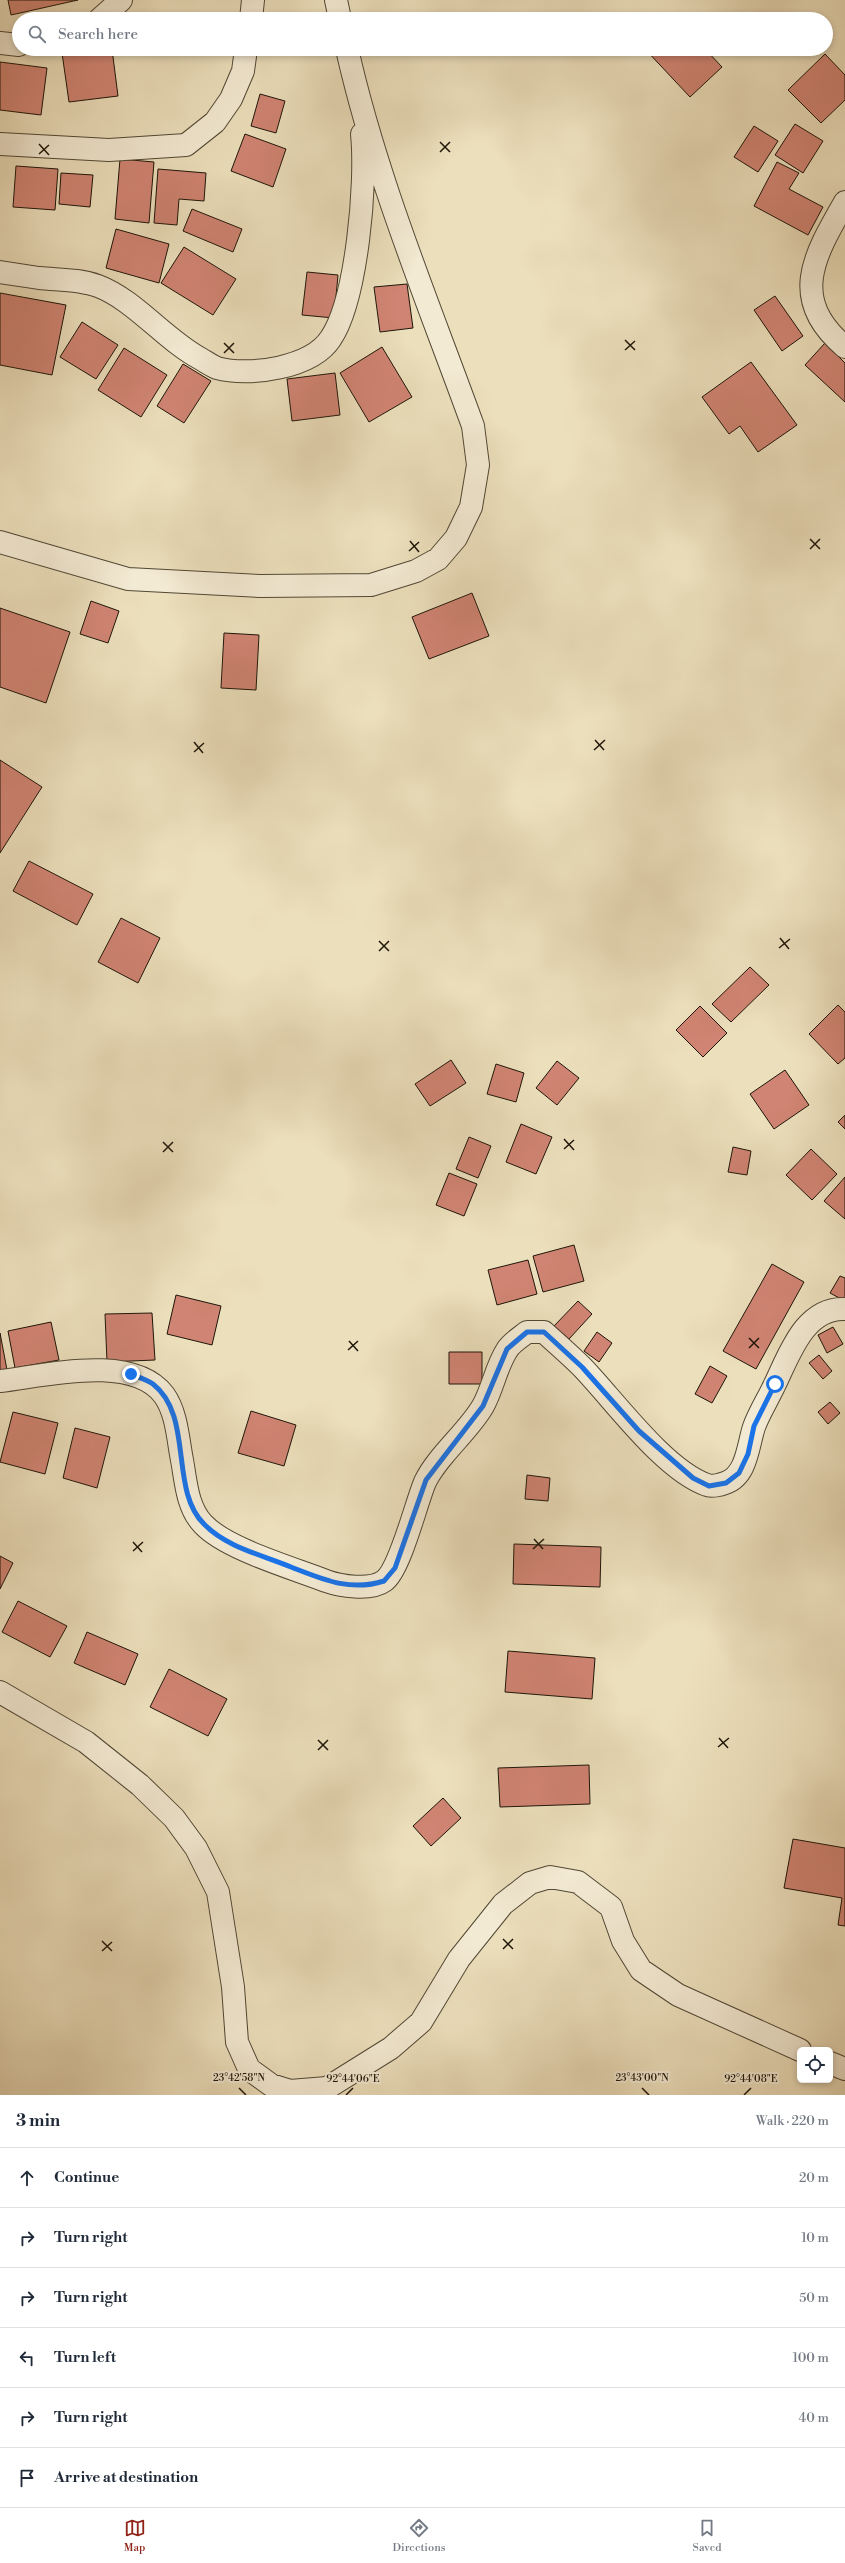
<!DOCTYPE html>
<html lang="en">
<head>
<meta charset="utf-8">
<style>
  body { margin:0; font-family:"Libre Bodoni",serif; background:#f6f6f7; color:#1f2937 }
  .controls { position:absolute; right:12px; bottom:12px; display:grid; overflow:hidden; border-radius:6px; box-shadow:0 2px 6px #0003 }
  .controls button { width:36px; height:36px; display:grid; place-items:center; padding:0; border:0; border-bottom:1px solid #e0e1e3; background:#fff; color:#1f2937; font:20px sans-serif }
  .stop { position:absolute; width:12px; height:12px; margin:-9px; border:3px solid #1a73e8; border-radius:50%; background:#fff }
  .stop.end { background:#1a73e8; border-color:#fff; box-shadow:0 1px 4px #0008 }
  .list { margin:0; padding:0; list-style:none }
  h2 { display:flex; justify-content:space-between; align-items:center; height:52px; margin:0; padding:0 16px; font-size:17px }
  h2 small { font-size:13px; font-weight:400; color:#747a83 }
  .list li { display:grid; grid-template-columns:26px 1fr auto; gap:12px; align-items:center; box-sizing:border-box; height:60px; padding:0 16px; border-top:1px solid #e0e1e3 }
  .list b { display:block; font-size:15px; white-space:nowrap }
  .list em { font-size:13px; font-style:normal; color:#747a83 }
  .icon { flex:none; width:22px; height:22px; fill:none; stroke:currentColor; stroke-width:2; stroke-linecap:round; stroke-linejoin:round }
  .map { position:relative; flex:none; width:845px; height:2095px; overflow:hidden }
  .search { position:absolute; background:#fff; box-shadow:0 2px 6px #0003; left:12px; right:12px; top:12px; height:44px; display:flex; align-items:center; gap:10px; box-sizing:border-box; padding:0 14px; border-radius:22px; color:#747a83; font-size:15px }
  .sheet { height:412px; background:#fff }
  nav { display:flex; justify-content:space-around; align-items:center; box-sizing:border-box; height:56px; border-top:1px solid #e0e1e3; background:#fff; font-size:11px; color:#747a83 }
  nav a { display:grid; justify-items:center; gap:2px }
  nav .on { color:#8f2418 }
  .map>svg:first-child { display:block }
  .building { fill:#d08473; stroke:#1d1508 }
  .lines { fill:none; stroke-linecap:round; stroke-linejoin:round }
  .minor-casing { stroke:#514835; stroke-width:24 }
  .minor { stroke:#f3ead3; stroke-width:22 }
  .route { stroke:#1a73e8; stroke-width:5 }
  .ticks { fill:none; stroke:#1d1508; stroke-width:1.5 }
  .ticks-label { font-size:10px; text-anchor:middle; fill:#1d1508; stroke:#f3ead3; stroke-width:4; stroke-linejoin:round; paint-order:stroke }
</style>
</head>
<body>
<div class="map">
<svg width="845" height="2095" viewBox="0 0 845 2095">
  <rect width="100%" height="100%" fill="#ecdfbc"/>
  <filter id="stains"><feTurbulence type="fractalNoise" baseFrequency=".005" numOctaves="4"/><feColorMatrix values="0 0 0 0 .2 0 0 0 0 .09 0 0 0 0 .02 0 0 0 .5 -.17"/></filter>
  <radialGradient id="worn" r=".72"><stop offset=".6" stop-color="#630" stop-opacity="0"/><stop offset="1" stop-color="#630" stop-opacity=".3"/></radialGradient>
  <path class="building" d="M8,0H78L11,15Z
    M94,49H112L118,96L69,102L62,53Z
    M645,49H705L722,67L690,97Z
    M825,54L845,75V100L821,123L788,90Z
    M0,62L47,68L41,115L0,110Z
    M260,94L285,101L276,133L251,126Z
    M795,124L823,141L803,173L775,155Z
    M754,126L778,141L758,172L734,157Z
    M245,134L286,149L273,187L231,171Z
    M120,159L154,162L149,223L115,219Z
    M777,162L799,173L789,189L823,207L808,235L754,206Z
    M16,166L58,169L55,210L13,207Z
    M158,169L206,173L204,201L179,199L177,225L154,223Z
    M61,173L93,175L90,207L59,204Z
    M192,209L242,229L233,252L183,231Z
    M116,229L169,244L159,283L106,268Z
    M184,247L236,279L213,315L161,283Z
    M307,272L338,275L334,318L302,315Z
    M407,284L413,328L380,332L374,287Z
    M0,293L66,305L52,375L0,365Z
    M775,296L803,336L782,351L754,310Z
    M82,322L118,345L96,379L60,357Z
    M825,343L845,363V402L805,365Z
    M382,347L412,397L369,422L340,373Z
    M124,348L167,375L141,417L98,390Z
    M751,362L797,425L758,452L740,426L729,434L702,397Z
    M183,364L211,381L184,423L157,406Z
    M335,373L340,415L292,421L287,379Z
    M472,593L489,636L429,659L412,617Z
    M91,601L119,611L108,643L80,634Z
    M0,608L70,632L46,703L0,687Z
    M224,633L259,635L256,690L221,688Z
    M0,760L42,787L0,853Z
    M29,861L93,894L77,925L13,891Z
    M121,918L160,938L138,983L98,962Z
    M750,967L769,985L731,1022L712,1004Z
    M838,1005L845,1012V1058L838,1064L809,1034Z
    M700,1006L727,1033L703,1057L676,1030Z
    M451,1060L466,1083L430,1106L415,1084Z
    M557,1061L579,1078L557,1105L536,1088Z
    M496,1064L524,1073L516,1102L487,1094Z
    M785,1070L809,1105L774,1129L750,1094Z
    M845,1115V1129L838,1122Z
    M521,1124L552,1137L536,1174L506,1162Z
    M469,1137L491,1146L478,1178L456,1169Z
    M733,1147L751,1151L747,1175L728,1172Z
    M811,1149L837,1174L812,1200L786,1175Z
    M449,1173L477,1184L464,1216L436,1205Z
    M845,1177V1219L824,1201Z
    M574,1245L584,1281L543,1292L533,1256Z
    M528,1260L537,1294L497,1305L488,1270Z
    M772,1264L804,1282L756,1369L723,1351Z
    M840,1276L845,1278V1301L830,1293Z
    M176,1295L221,1306L212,1345L167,1334Z
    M578,1301L592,1314L569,1339L554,1326Z
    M152,1313L155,1360L107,1362L105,1314Z
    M51,1322L59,1360L15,1368L8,1331Z
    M833,1327L843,1344L827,1353L818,1335Z
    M597,1332L612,1343L599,1362L584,1351Z
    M0,1333L7,1370L0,1372Z
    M449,1352H482V1384H449Z
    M819,1355L832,1371L823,1379L809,1363Z
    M710,1366L727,1376L712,1403L695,1394Z
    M830,1402L840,1413L828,1424L818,1412Z
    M251,1411L296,1425L284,1466L238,1453Z
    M13,1412L58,1423L45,1474L0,1462Z
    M75,1428L110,1437L97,1488L63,1478Z
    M527,1475L550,1478L548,1501L525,1499Z
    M514,1544L601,1547L600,1587L513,1584Z
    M0,1556L13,1563L0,1589Z
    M18,1601L67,1626L50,1657L2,1632Z
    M87,1632L138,1654L125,1685L74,1663Z
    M508,1651L595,1658L592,1699L505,1692Z
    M169,1669L227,1699L208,1736L150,1707Z
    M589,1765L590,1804L500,1807L498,1768Z
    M443,1798L461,1818L431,1846L413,1826Z
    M793,1839L845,1848V1926L838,1925L842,1898L784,1888Z"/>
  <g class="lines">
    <defs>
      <path id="minor" d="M336,0L340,19
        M100,19L121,0
        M251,19L253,0
        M0,43L19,45
        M0,144L109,150L186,145L215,122L231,99L243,71L246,49
        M845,202C814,256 788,299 845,347
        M0,272C13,274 26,276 39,278C59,280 79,279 98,286C135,300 165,340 201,359C206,362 212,366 217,368C249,377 312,368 331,338C357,299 367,182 362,134
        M0,542L128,579L260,586L371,585L416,571L438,559L456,538L471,507L478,465L473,426C428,302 376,178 347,49
        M0,1381C45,1376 132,1353 164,1395C177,1413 178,1440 182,1460C186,1482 187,1507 203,1524C226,1549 293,1568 326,1581C340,1586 370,1591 384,1581C400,1570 416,1503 425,1482C438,1455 468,1432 483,1406C493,1388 496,1367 507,1350C511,1343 521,1337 527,1332H544C557,1344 570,1355 582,1367C614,1400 664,1470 707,1485C711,1487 720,1485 725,1483C747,1476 748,1445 754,1427C759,1413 768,1399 774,1386C789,1356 804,1307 845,1309
        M0,1692L86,1742L140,1785L174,1818L196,1848L218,1892L233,1987L237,2042L249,2069L271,2085L290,2091L327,2088L391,2048L421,2022L459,1959L503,1904L530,1883L550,1877L578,1882L611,1907L623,1941L641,1970L678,1995L800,2050
        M830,2063L845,2069"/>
    </defs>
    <use href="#minor" class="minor-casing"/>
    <use href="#minor" class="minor"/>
  </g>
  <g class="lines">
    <path class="route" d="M131,1374C138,1377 147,1380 153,1384C194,1416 169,1490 204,1524C226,1547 262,1555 291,1567C322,1579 350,1592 384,1581L395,1568L426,1480L483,1406L507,1349L527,1332H544L582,1367L639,1431L693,1478L709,1486L726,1483L739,1473L748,1454L754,1426L775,1384"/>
  </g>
  <path class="ticks" d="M440,142L450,152M39,144L49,155M440,152L450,142M39,154L49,145M625,340L635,350M224,343L234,353M625,350L635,341M224,353L234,343M810,539L820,549M410,541L419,552M810,549L820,539M409,551L419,542M595,740L604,750M194,742L203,753M594,750L605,740M194,752L204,743M780,938L789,949M379,941L389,951M779,948L790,939M379,951L389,941M564,1139L574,1150M163,1142L173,1152M564,1149L574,1140M163,1152L173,1142M749,1338L759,1348M349,1341L358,1351M749,1348L759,1338M348,1350L358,1341M534,1539L543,1549M133,1542L142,1552M533,1549L544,1539M133,1551L143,1542M719,1738L728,1748M318,1740L328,1750M718,1747L729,1738M318,1750L328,1740M503,1939L513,1949M102,1941L112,1951M503,1949L513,1939M102,1951L112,1942M239,2088L246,2095M642,2088L649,2095M346,2095L353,2088M744,2095L751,2088"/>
  <g class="ticks-label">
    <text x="239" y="2081">23°42'58"N</text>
    <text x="642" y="2081">23°43'00"N</text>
    <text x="353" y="2082">92°44'06"E</text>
    <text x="751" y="2082">92°44'08"E</text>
  </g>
  <rect width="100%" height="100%" filter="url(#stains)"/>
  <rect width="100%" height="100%" fill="url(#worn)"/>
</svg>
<div class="controls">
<button><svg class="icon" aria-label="locate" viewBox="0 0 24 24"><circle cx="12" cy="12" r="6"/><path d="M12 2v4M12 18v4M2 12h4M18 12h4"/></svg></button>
</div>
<div class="stop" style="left:775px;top:1384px"></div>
<div class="stop end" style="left:131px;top:1374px"></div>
<div class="search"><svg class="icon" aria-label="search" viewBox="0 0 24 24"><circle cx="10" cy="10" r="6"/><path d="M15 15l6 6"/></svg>Search here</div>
</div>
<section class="sheet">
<h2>3 min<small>Walk · 220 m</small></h2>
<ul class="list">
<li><svg class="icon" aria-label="ahead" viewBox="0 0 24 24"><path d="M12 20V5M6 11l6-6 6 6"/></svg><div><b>Continue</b></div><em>20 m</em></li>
<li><svg class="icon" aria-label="right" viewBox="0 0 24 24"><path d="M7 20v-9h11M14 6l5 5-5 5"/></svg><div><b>Turn right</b></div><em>10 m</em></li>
<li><svg class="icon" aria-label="right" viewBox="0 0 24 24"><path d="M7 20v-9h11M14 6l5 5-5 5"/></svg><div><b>Turn right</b></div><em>50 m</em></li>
<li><svg class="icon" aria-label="left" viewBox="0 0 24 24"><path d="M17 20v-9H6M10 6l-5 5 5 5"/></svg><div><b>Turn left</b></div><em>100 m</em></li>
<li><svg class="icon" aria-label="right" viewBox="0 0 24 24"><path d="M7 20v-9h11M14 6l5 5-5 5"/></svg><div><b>Turn right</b></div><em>40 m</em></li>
<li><svg class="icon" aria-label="arrive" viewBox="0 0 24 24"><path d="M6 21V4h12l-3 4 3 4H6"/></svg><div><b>Arrive at destination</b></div></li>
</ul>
</section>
<nav>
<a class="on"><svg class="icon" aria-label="map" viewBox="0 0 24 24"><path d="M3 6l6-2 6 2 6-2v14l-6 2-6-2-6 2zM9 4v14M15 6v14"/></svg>Map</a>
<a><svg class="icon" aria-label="directions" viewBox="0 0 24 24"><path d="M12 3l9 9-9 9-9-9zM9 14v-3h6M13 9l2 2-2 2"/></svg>Directions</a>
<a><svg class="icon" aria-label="saved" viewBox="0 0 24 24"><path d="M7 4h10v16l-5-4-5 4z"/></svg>Saved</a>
</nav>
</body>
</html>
